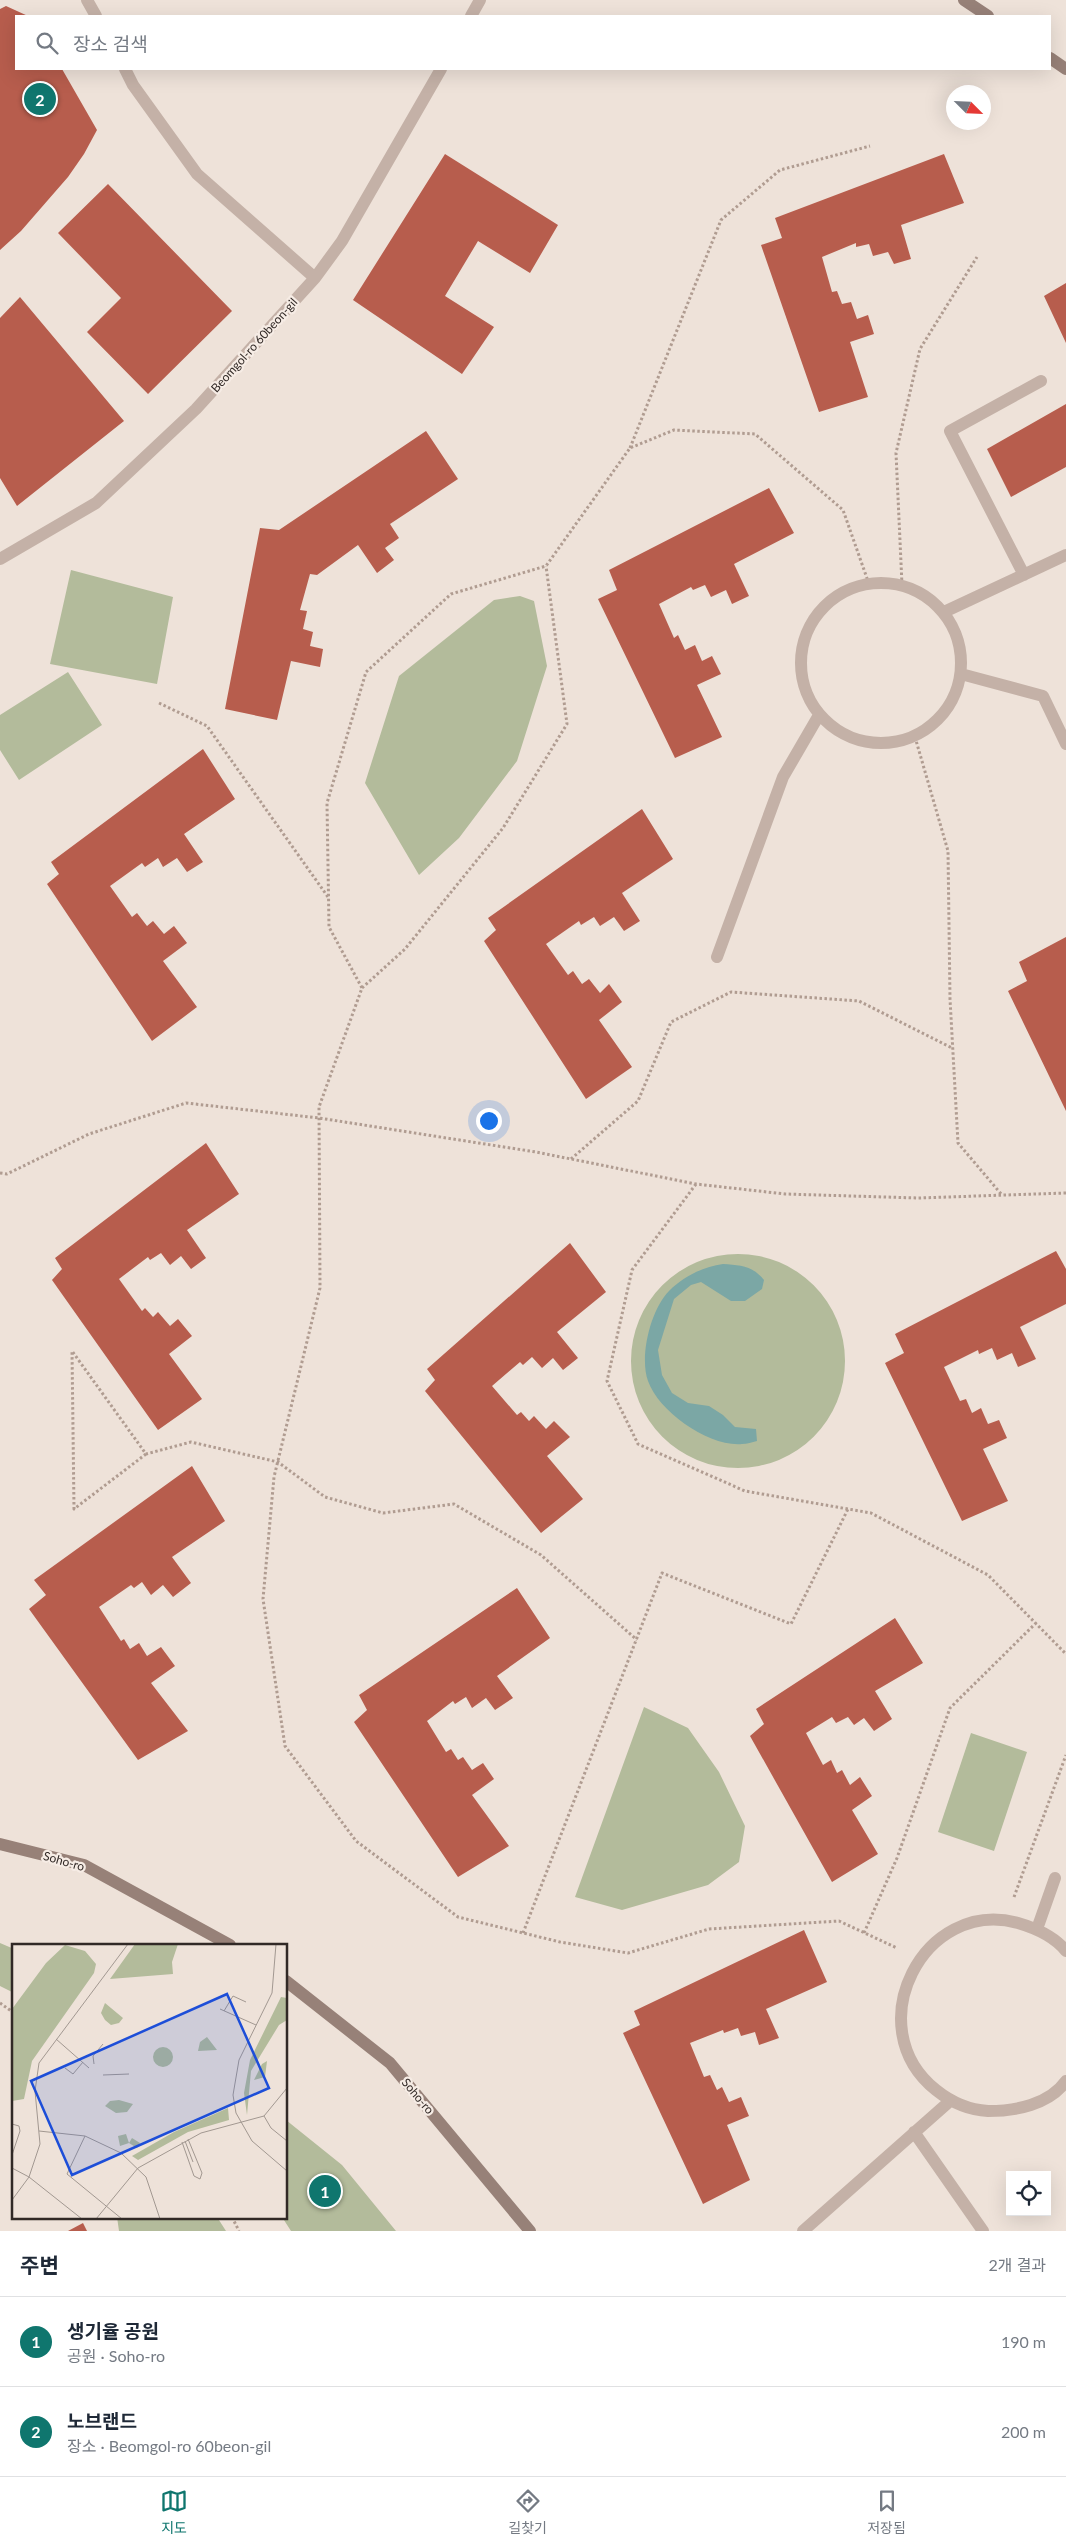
<!DOCTYPE html>
<html lang="ko">
<head>
<meta charset="utf-8">
<style>
  body { margin:0; font-family:Lato,"Noto Sans KR",sans-serif; background:#f6f6f7; color:#1f2937 }
  .controls { position:absolute; right:15px; bottom:15px; display:grid; overflow:hidden; border-radius:0px; box-shadow:0 5px 20px #0002 }
  .controls button { width:45px; height:45px; display:grid; place-items:center; padding:0; border:0; border-bottom:1px solid #e0e1e3; background:#fff; color:#1f2937; font:25px sans-serif }
  .compass { position:absolute; left:946px; top:85px; width:45px; height:45px; border-radius:50%; background:#fff; box-shadow:0 5px 20px #0002; rotate:114deg }
  .you { position:absolute; left:488px; top:1120px; width:18px; height:18px; margin:-12px; border:4px solid #fff; border-radius:50%; background:#1a73e8; box-shadow:0 0 0 8px #1a73e833 }
  .badge { display:grid; place-items:center; width:32px; height:32px; border-radius:50%; background:#0f766e; color:#fff; font-size:16px; font-weight:700 }
  .pin { position:absolute; translate:-50% -50%; border:2px solid #fff; box-shadow:0 1px 5px #0006 }
  .list { margin:0; padding:0; list-style:none }
  h2 { display:flex; justify-content:space-between; align-items:center; height:65px; margin:0; padding:0 20px; font-size:21px }
  h2 small { font-size:16px; font-weight:400; color:#747a83 }
  .list li { display:grid; grid-template-columns:32px 1fr auto; gap:15px; align-items:center; box-sizing:border-box; height:90px; padding:0 20px; border-top:1px solid #e0e1e3 }
  .list b { display:block; font-size:19px; white-space:nowrap }
  .list p { margin:0; font-size:16px; white-space:nowrap; color:#747a83 }
  .list em { font-size:16px; font-style:normal; color:#747a83 }
  .icon { flex:none; width:28px; height:28px; fill:none; stroke:currentColor; stroke-width:2; stroke-linecap:round; stroke-linejoin:round }
  .map { position:relative; flex:none; width:1066px; height:2231px; overflow:hidden }
  .search { position:absolute; background:#fff; box-shadow:0 5px 20px #0002; left:15px; right:15px; top:15px; height:55px; display:flex; align-items:center; gap:12px; box-sizing:border-box; padding:0 18px; border-radius:0px; color:#747a83; font-size:19px }
  .sheet { height:245px; background:#fff }
  nav { display:flex; justify-content:space-around; align-items:center; box-sizing:border-box; height:70px; border-top:1px solid #e0e1e3; background:#fff; font-size:14px; color:#747a83 }
  nav a { display:grid; justify-items:center; gap:2px }
  nav .on { color:#0f766e }
  .map>svg:first-child { display:block }
  .green { fill:#b3bb9b }
  .water { fill:#7ba7a5 }
  .building { fill:#b75d4d }
  .lines { fill:none; stroke-linecap:round; stroke-linejoin:round }
  .path { stroke:#b09c91; stroke-width:3; stroke-dasharray:2.5 2.5; stroke-linecap:butt }
  .lane { stroke:#c4b1a7; stroke-width:12 }
  .street { stroke:#c4b1a7; stroke-width:12 }
  .secondary { stroke:#978178; stroke-width:12 }
  .labels { text-anchor:middle; dominant-baseline:central; stroke-width:4.5; stroke-linejoin:round; paint-order:stroke }
  .street-label { font-size:12px; fill:#312926; stroke:#f6ece5 }
  .inset-road { fill:none; stroke:#a29891; stroke-width:1 }
  .view { fill:#1d4ed8; fill-opacity:0.15; stroke:#1d4ed8; stroke-width:2.5 }
  .inset-edge { fill:none; stroke:#312926; stroke-width:2.5 }
</style>
</head>
<body>
<div class="map">
<svg width="1066" height="2231" viewBox="0 0 1066 2231">
  <rect width="100%" height="100%" fill="#eee2d9"/>
  <path class="green" d="M71,570L173,597L157,684L50,664Z
    M520,596L534,601L547,666L517,761L459,838L419,875L365,783L399,676L494,600Z
    M68,672L102,725L19,780L0,750V715Z
    M631 1361a107 107 0 1 1 214 0a107 107 0 1 1-214 0Z
    M644,1707L688,1728L719,1772L745,1826L739,1862L708,1885L622,1910L575,1897Z
    M971,1733L1027,1752L994,1851L938,1832Z
    M0,1943L14,1949V1993L0,1986Z
    M286,2120L342,2165L396,2231H291L282,2217H286Z
    M117,2217H217L226,2231H119Z"/>
  <path class="water" d="M723,1264C740,1265 753,1266 764,1280L762,1289L745,1301H731L701,1282L691,1285L674,1299L658,1350L662,1375L672,1393L688,1403L709,1406L723,1415L735,1427L756,1429L757,1441C752,1442 747,1444 742,1444C709,1447 659,1412 648,1381C639,1356 651,1309 669,1291C684,1276 703,1267 723,1264Z"/>
  <path class="building" d="M6,6L28,16H16V69H62L97,130L84,154L68,177L21,231L0,250V9Z
    M445,154L558,225L530,273L478,241L445,296L494,327L462,374L353,300Z
    M944,154L964,203L901,225L911,259L894,264L888,252L873,256L869,244L856,247V243L822,257L832,292L837,291L842,304L851,302L857,319L868,315L874,334L850,342L868,397L819,412L761,245L782,238L775,218Z
    M108,184L232,311L148,394L87,332L121,298L58,233Z
    M1066,283V343L1044,296Z
    M20,297L124,421L17,506L0,478V318Z
    M1066,404V467L1011,497L987,449Z
    M426,431L458,479L390,524L399,538L385,548L394,560L377,573L358,545L317,575L310,574L300,610L307,611L303,629L313,632L310,646L323,649L320,667L291,661L277,720L225,709L260,528L279,530Z
    M769,488L794,533L734,564L749,596L732,604L726,590L711,597L705,585L693,590L691,587L659,604L674,638L678,635L685,650L695,645L702,661L712,656L721,674L697,685L722,737L675,758L598,599L617,590L609,570Z
    M203,749L235,799L184,834L203,862L187,872L177,858L163,867L158,858L145,867L142,863L110,886L132,917L137,913L147,926L153,921L164,934L174,926L187,943L163,961L197,1007L152,1041L47,884L59,874L51,862Z
    M642,809L673,859L622,893L640,921L624,931L614,917L600,926L594,917L581,925L579,921L546,944L568,975L573,971L582,984L589,979L600,993L609,984L622,1002L599,1020L632,1067L586,1099L484,941L496,930L488,918Z
    M1066,937V1111L1008,991L1027,981L1019,962Z
    M206,1143L239,1194L187,1230L206,1258L191,1269L181,1256L170,1265L161,1253L150,1260L148,1257L119,1279L142,1311L145,1308L153,1317L158,1312L170,1326L178,1319L192,1336L169,1354L202,1399L158,1430L52,1280L62,1269L55,1258Z
    M570,1243L606,1292L557,1332L578,1358L563,1370L553,1358L542,1368L532,1357L523,1365L520,1362L492,1386L517,1415L521,1412L529,1421L534,1416L546,1429L554,1421L570,1437L547,1456L583,1499L541,1533L425,1391L435,1380L427,1369Z
    M1056,1251L1066,1269V1304L1020,1327L1036,1359L1018,1367L1012,1353L997,1360L992,1348L979,1354L978,1350L944,1367L960,1401L966,1399L972,1413L981,1408L988,1424L999,1420L1007,1438L983,1449L1008,1501L962,1521L885,1363L904,1353L895,1334Z
    M192,1466L225,1521L172,1557L191,1583L173,1597L163,1585L151,1595L142,1582L134,1588L131,1585L99,1607L121,1641L124,1639L130,1649L139,1643L147,1656L161,1647L175,1666L151,1683L188,1731L138,1760L29,1609L46,1595L34,1580Z
    M517,1588L550,1638L497,1676L513,1698L495,1710L486,1698L472,1708L466,1697L455,1704L453,1701L427,1721L446,1752L451,1749L458,1760L463,1757L472,1770L483,1763L494,1779L472,1795L509,1846L458,1877L354,1722L367,1710L359,1695Z
    M895,1618L923,1663L875,1691L892,1719L874,1731L864,1718L854,1725L848,1717L836,1723L832,1717L806,1733L823,1765L831,1760L837,1773L842,1770L850,1785L860,1777L872,1796L852,1810L878,1854L832,1882L750,1736L764,1724L756,1709Z
    M804,1930L827,1982L766,2009L779,2038L759,2045L755,2032L741,2036L738,2028L724,2033L723,2030L690,2043L704,2077L710,2075L717,2090L722,2087L729,2102L741,2097L749,2116L727,2125L750,2180L703,2204L623,2033L640,2025L634,2011Z
    M83,2223L87,2231H68Z"/>
  <g class="lines">
    <path class="path" d="M630,448L721,220L780,170L870,146
      M869,584L843,510L755,434L674,430L630,448L546,566L451,594L366,672L327,803L329,927L362,988L319,1107L320,1288L274,1477L263,1599L285,1746L356,1841L458,1917L560,1942L628,1953L709,1929L839,1921L897,1948
      M902,585L896,453L920,349L977,257
      M159,703L207,726L328,897
      M915,737L948,851L950,999L958,1143L1002,1195
      M362,988L405,949L503,828L567,724L546,566
      M571,1159L638,1101L671,1022L731,992L859,1001L952,1048
      M0,1173L7,1174L89,1134L186,1103L319,1118L536,1152L696,1184L785,1194L918,1198L1066,1193
      M696,1184L632,1270L607,1381L638,1444L745,1491L871,1513L988,1575L1066,1654
      M146,1454L74,1509L72,1351L146,1454L191,1442L278,1462L325,1497L383,1513L454,1504L541,1555L637,1640
      M1014,1897L1066,1755
      M523,1933L662,1573L791,1624L848,1509
      M864,1933L897,1858L950,1708L1036,1623
      M0,2003L14,2013
      M232,2217L239,2231"/>
    <path class="lane" d="M1024,575L950,431L1041,381
      M801 663a80 80 0 1 1 160 0a80 80 0 1 1-160 0Z
      M944,612L1066,555
      M961,674L1043,696L1066,744
      M717,957L783,777L819,715
      M1037,1929L1055,1878
      M1066,1951C1054,1936 1035,1928 1018,1923C924,1897 857,2027 936,2090C951,2102 969,2110 988,2111C1015,2111 1049,2105 1066,2081
      M914,2132L983,2231
      M803,2231L950,2101"/>
    <path class="street" d="M87,0L96,16
      M471,16L480,0
      M125,69L133,85L197,174L315,278
      M0,559L96,503L196,409L315,278L342,241L441,69"/>
    <path class="secondary" d="M964,0L988,16
      M1050,58L1066,69
      M0,1844L84,1865L230,1945
      M286,1981L390,2063L530,2231"/>
  </g>
  <g class="labels">
    <g class="street-label">
      <text transform="translate(254 345) rotate(-48)">Beomgol-ro 60beon-gil</text>
      <text transform="translate(64 1861) rotate(16)">Soho-ro</text>
      <text transform="translate(418 2096) rotate(50)">Soho-ro</text>
    </g>
  </g>
  <g transform="translate(12 1944)">
    <rect width="275" height="275" fill="#eee2d9"/>
    <path d="M123,0H166L160,18L161,30L98,35ZM53,1L73,7L84,20L82,29L20,117L12,155L0,157V65L34,19ZM269,53L275,54V76L267,81L239,127L235,171L232,149L238,116ZM93,59L111,74L107,79L99,81L93,76L89,69ZM195,93L205,106L186,107L188,98ZM141 113a10 10 0 1 1 20 0a10 10 0 1 1-20 0ZM255,117L253,133L242,136L250,120ZM107,156L121,160L115,168L104,169L93,162L98,157ZM216,164L217,176L176,188L126,216L120,212L162,188ZM114,190L117,199L120,194L128,199L125,204L117,199L108,202L106,192Z" fill="#b3bb9b"/>
    <path class="inset-road" d="M264,0L260,49L227,116L221,151L224,169L240,197L275,227M208,65L244,81M212,67L221,52L234,58M44,95L77,124M82,120L81,112L91,100M53,124L61,130L71,118M91,131L117,130M252,172L259,184L275,197M0,180L7,182L8,187L0,211M27,187L73,192L109,209L134,233L148,275M73,192L55,230L110,275M173,197L181,218M170,198L182,232L188,235L190,229L176,195M0,224L17,233L70,275M0,256L17,233L28,200L23,147L27,119L116,0M84,275L126,224L189,189L252,172L275,144"/>
    <path class="view" d="M215,50L257,144L60,231L19,137Z"/>
    <rect width="275" height="275" class="inset-edge"/>
  </g>
</svg>
<div class="controls">
<button><svg class="icon" aria-label="locate" viewBox="0 0 24 24"><circle cx="12" cy="12" r="6"/><path d="M12 2v4M12 18v4M2 12h4M18 12h4"/></svg></button>
</div>
<svg class="compass" viewBox="-18 -18 36 36"><path d="M0-13l5 13h-10z" fill="#e53935"/><path d="M0 13l5-13h-10z" fill="#747a83"/></svg>
<div class="you"></div>
<div class="pin badge" style="left:325px;top:2191px">1</div>
<div class="pin badge" style="left:40px;top:99px">2</div>
<div class="search"><svg class="icon" aria-label="search" viewBox="0 0 24 24"><circle cx="10" cy="10" r="6"/><path d="M15 15l6 6"/></svg>장소 검색</div>
</div>
<section class="sheet">
<h2>주변<small>2개 결과</small></h2>
<ul class="list">
<li><span class="badge">1</span><div><b>생기율 공원</b><p>공원 · Soho-ro</p></div><em>190 m</em></li>
<li><span class="badge">2</span><div><b>노브랜드</b><p>장소 · Beomgol-ro 60beon-gil</p></div><em>200 m</em></li>
</ul>
</section>
<nav>
<a class="on"><svg class="icon" aria-label="map" viewBox="0 0 24 24"><path d="M3 6l6-2 6 2 6-2v14l-6 2-6-2-6 2zM9 4v14M15 6v14"/></svg>지도</a>
<a><svg class="icon" aria-label="directions" viewBox="0 0 24 24"><path d="M12 3l9 9-9 9-9-9zM9 14v-3h6M13 9l2 2-2 2"/></svg>길찾기</a>
<a><svg class="icon" aria-label="saved" viewBox="0 0 24 24"><path d="M7 4h10v16l-5-4-5 4z"/></svg>저장됨</a>
</nav>
</body>
</html>
